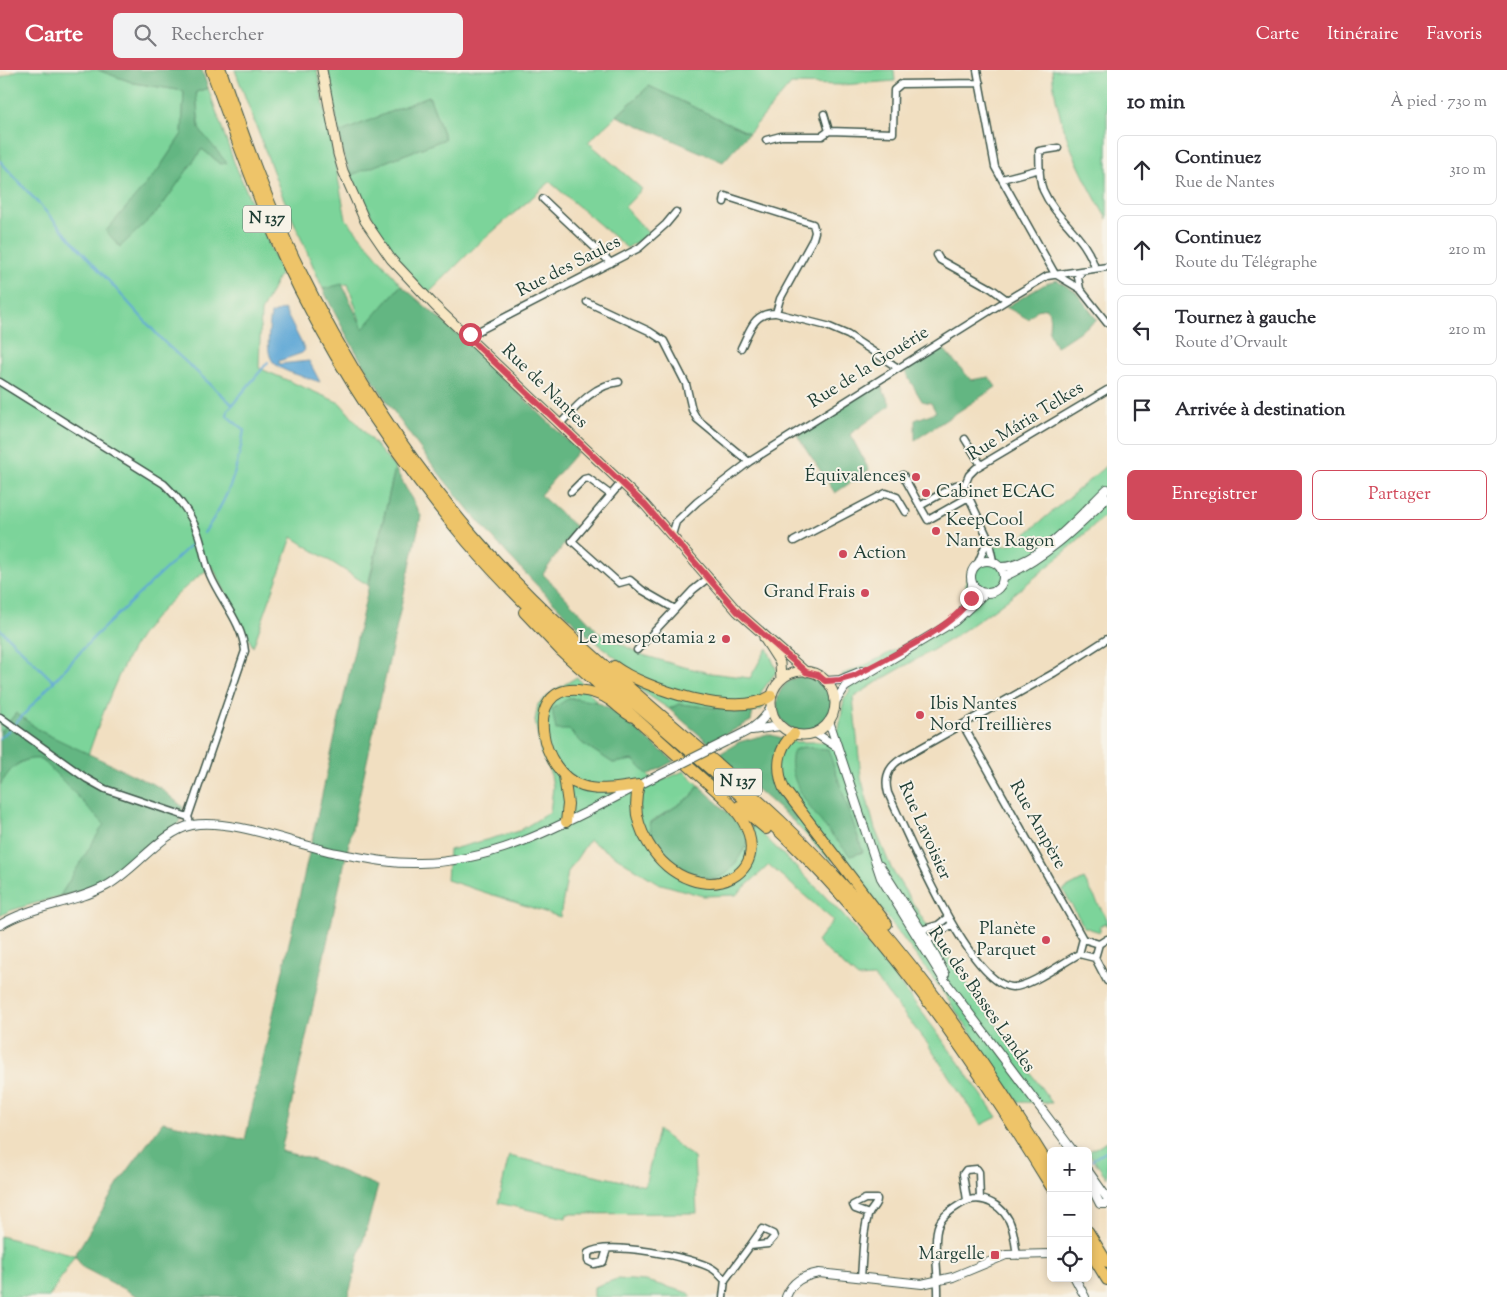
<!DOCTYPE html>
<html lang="fr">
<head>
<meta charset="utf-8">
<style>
  body { margin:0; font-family:"Sorts Mill Goudy",serif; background:#f2f2f3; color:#2b2b33 }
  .controls { position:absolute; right:15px; bottom:15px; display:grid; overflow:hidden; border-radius:8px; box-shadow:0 2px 8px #0003 }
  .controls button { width:45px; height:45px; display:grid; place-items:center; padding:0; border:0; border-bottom:1px solid #e1e1e2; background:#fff; color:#2b2b33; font:25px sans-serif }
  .stop { position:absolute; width:15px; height:15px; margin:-11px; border:4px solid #d1495b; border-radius:50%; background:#fff }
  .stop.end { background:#d1495b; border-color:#fff; box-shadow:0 1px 5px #0008 }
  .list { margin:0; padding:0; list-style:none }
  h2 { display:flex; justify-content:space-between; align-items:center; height:65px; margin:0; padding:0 20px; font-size:21px }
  h2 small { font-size:16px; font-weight:400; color:#7c7c81 }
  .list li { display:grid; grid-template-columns:32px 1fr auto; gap:15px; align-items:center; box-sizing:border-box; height:70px; margin:0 10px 10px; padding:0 10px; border:1px solid #e1e1e2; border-radius:8px }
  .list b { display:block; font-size:19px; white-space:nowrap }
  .list p { margin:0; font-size:16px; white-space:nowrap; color:#7c7c81 }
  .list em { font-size:16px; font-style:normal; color:#7c7c81 }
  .actions { display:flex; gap:10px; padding:15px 20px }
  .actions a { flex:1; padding:11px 0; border:1px solid #d1495b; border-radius:8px; text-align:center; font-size:18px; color:#d1495b }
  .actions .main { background:#d1495b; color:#fff }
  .icon { flex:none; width:28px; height:28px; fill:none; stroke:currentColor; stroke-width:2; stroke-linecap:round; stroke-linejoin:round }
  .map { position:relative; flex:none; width:1107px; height:1227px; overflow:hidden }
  header { display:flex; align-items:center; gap:30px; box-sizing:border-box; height:70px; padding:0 25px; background:#d1495b; color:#fff }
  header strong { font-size:24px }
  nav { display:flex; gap:28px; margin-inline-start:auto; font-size:18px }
  .search { width:350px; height:45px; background:#f2f2f3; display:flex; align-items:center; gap:12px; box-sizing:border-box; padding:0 18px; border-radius:8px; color:#7c7c81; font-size:19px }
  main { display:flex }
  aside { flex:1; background:#fff }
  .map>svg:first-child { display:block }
  .green { fill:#7bd49a; stroke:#4d8867; fill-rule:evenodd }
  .forest { fill:#64b682; stroke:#427a5b }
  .water { fill:#5fa7d6; stroke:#3f7285 }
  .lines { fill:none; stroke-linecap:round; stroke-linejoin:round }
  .stream { stroke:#5fa7d6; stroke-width:2 }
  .minor-casing { stroke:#3e5549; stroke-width:9 }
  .tertiary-casing { stroke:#3e5549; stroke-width:10 }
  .secondary-casing { stroke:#3e5549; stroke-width:11 }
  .trunk-casing { stroke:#3e5549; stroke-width:12 }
  .minor { stroke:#fff; stroke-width:6 }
  .tertiary { stroke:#fff; stroke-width:8 }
  .secondary { stroke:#f8e7c3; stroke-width:9 }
  .trunk { stroke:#eec469; stroke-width:10 }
  .tertiary-bridge-casing { stroke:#3e5549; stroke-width:10; stroke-linecap:butt }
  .tertiary-bridge { stroke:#fff; stroke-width:8 }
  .route { stroke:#d1495b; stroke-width:6 }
  .poi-dot { fill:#d1495b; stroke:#f7f3e8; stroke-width:2 }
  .labels { text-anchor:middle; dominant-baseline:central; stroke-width:4; stroke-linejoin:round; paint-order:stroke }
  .shield { fill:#f7f3e8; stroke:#60746a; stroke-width:1 }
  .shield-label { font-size:16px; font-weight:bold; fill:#1f3d34 }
  .street-label { font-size:18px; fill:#1f3d34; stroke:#f7f3e8 }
  .poi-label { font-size:18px; fill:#1f3d34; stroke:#f7f3e8; text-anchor:end }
</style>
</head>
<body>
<header>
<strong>Carte</strong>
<div class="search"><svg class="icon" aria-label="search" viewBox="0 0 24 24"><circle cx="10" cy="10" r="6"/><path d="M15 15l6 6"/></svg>Rechercher</div>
<nav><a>Carte</a><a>Itinéraire</a><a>Favoris</a></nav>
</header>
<main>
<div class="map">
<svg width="1107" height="1227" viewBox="0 0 1107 1227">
  <rect width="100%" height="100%" fill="#f7f3e8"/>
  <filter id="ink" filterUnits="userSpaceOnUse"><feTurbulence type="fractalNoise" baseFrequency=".02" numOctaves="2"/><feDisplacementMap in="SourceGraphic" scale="10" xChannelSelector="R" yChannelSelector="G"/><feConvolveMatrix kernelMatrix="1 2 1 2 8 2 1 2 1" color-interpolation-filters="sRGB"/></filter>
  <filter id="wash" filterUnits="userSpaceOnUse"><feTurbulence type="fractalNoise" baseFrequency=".0096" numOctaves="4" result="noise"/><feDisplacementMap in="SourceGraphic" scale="20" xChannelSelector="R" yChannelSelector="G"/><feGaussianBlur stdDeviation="1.12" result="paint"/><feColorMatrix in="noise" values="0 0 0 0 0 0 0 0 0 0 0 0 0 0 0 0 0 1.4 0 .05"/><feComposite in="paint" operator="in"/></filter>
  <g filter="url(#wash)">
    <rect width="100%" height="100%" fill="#f1dfc1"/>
    <path class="green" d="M18,0H98L134,13L184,21L182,64L158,100L159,140L202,79L221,94L199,59L196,22L208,18L234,92L281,202L261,242L259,298L340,333L395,398L368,515L292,467L253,577L212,496C181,519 147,550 129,585C112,617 100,651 88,685L42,662L16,643L0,663V8Z
      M235,0H317L346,149L401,215L363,260L348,214L323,219L280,120Z
      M328,0H894L895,11L842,15L791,14L749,63L649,16L588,72L642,119L625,137L649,164L627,178L550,112L475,177L427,225L385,172L351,105L445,69L429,26L339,63Z
      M1052,0H1107V149C1080,103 1056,54 1052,0Z
      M1107,395V443C1059,489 1009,531 954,567C920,589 885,605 853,628L861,707L875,759L892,800L936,870L1052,1033L1018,1032L936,912L843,789L830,790L794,752L797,748C776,722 766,700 782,668L794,672H823L839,659L844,629L850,621L842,604C864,599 952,551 964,533C969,524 965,520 966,512C966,502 973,495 979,489C981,486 982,479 983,475L996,477L1014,474ZM847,735L863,782L850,786Z
      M595,558L597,562L643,585L680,596L710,603L750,608L767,578L777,601L761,622L762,639L753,642L679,634L669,639L639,619L636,604L587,565Z
      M577,607L597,632L569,628V660L582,673L613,693L633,690L656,713L684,701L699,715L692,726L649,753L743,782L754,756C783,785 813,813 840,842C898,907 948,976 997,1047L981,1055L927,973L874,907L858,908L817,872L833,850L769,795L736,825L703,826L658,813L589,770L568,802L560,847L447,810L449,780L519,761L550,742L553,717L551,705L541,683L535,651L538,634L555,620Z
      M30,688L42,689L105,754L60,826L9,841L0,846V715L11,698Z
      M1084,809L1107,849V857L1105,853L1100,856V862L1084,857L1063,820Z
      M658,1060L694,1088L697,1143L567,1144L566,1148L498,1133L509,1086L645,1116Z
      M1107,1071V1108L1088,1082Z
      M0,1166L75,1185L49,1227H0Z
      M617,1209L646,1211L689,1223L692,1227H594V1217Z"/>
    <path class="forest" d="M98,0H202L208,18L196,22L199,59L227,93L221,94L202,79L159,140L120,177L106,161L158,100L182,64L184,21L134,13Z
      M649,16L749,63L723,92L617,46Z
      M429,26L445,69L351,105L343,85L339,63Z
      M1057,210L1076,222L1097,250L1056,277L1049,262L1050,243L1046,238L1037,240L1028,249L1006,237L1047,213Z
      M342,214L363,259L401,215L472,277L578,381L540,425L576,457L543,504L595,558L587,565C485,468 383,347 323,219Z
      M941,276L971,310L989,307L996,317L915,370V350L936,342L931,333L922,331L905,302Z
      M879,313L891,335L850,364L869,400L835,423L797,365Z
      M395,398L421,446L281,1081L311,1089L378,1116L348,1227H139L82,1197L75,1185L118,1114L163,1052L245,1070Z
      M777 634a28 28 0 1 1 56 0a28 28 0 1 1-56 0Z
      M569,628L597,632L611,639L674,691L648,705L633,690L613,693L582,673L569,660H556L552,639Z
      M679,634L753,642L751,651L709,673L669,639Z
      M16,643L42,662L159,717L183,737C182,743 181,751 177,755C153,784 97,821 60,826L104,754L42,689C19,687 11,698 0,715V663Z
      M768,664L782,668C766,701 776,722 797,749L794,752L718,685L739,672Z
      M803,677L828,679L863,782L850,786C831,762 780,714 794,680Z
      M699,715L739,754L754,756C747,772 740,791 727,803C708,820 668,791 657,776C653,770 651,760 649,754L692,726Z"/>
    <path class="water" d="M284,239L305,280L302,283L279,291V294L309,291L320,312C271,296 263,300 271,244Z"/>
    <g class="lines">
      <path class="stream" d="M0,91L164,272L233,335
        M204,463C229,427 237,403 244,360L227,346L228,340L268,292
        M0,559L54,612
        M15,654L94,567L195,471
        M0,668L10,659
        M1092,1090L1107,1080"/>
    </g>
  </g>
  <g filter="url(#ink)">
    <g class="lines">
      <defs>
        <path id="minor" d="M977,0L995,97L1055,204L1080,219L1107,253
          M829,61L893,63L894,20L901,14L980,13
          M766,70L781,66H822L829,61L824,44
          M1058,78L1039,81C1040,94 1038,108 1043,120C1056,150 1086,166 1095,198
          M1002,109L1040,99
          M543,129L611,193
          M724,132L725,126L813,154L815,162L813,169L780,229L776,243L827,256L848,265L898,298
          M937,185L940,190L992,219L1007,230
          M1080,219L1078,207L1082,201
          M587,232L649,261L664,271L686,314L692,340L697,349L749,392
          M467,267L639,178L666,154L676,142
          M741,278C750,261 753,242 776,243
          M0,312L164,414C178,428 190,442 197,461C203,475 204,491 210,505C221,531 242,552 245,581L188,747L191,755
          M560,354C576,337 594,315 619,312
          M965,369L981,395
          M903,405L920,436
          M621,413L572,471L619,513L630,510L642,520L675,539
          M965,414L956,415L920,436L928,450L967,428
          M571,422L584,409L588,408L611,425
          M672,465L676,452L697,432L749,392L1007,230L1047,206L1107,197
          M794,471L886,423L897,427L906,442
          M993,491L988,468L964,417L969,405L976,398L1107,320
          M978,493L988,469
          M637,580L693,520L707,509
          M0,647L87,709L105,719L188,747
          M963,655L1083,869
          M921,860L938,855L948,847
          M923,869L933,868L952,854
          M1083,869L1099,874L1095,888L1079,884Z
          M1099,874L1107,869
          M1079,884C1064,892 1028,918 1012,917C969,914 906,761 888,723C884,708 888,697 901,689L1054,603L1107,569
          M1095,888L1107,911
          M967,1130L963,1104L966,1100L977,1099L979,1102L980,1129
          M607,1179L603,1192L594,1194L588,1191V1183C606,1170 694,1187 713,1199C718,1202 721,1207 725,1210L723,1227
          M861,1207C863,1186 862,1166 868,1146C870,1139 877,1136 877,1129H865L853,1135L855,1139L869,1144
          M725,1210L750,1176L768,1174L774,1167L773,1164L762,1159L750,1176
          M938,1227C939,1208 932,1169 939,1154C943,1145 953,1139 961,1134C982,1121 1006,1137 1012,1158C1015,1167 1015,1176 1017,1185"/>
        <path id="tertiary" d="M971 507a16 16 0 1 1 32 0a16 16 0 1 1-32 0Z
          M1000,497C1036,498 1081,444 1107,419
          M1003,507C1044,489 1075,459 1107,428
          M963,540L971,527L972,514
          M825,611L840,610L862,601
          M835,632L845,617L955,551L985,523
          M829,651L881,808L942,907L1073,1081
          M752,660L780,656
          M815,663L837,677
          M725,672C742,664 763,656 771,636
          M880,796L921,860L945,904
          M0,855C32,835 73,834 106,816C134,801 162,761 192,755C232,748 296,775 337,783C364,788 391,794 419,793C509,792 587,740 665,702
          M1088,1101L1107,1128
          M1088,1110L1100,1134H1107
          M1075,1208L1085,1227
          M786,1227C792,1211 803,1206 819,1203L922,1214L953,1207L1006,1185L1051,1184"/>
        <path id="secondary" d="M322,0L338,84L343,101L365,151L391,189L435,236L645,435L738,542L806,602
          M764,568L780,593L781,610
          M771 633a32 32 0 1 1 64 0a32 32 0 1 1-64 0Z"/>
        <path id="trunk" d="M211,0C234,63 256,125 283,186C331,289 394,385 467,472C563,584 684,669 790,772C894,874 975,993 1051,1117
          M221,0C244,66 267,133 298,196C345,292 403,383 473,465C565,572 679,655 781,751C889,854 974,973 1051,1099
          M524,542L561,581L723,727C801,801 695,852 648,773C637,755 633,735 639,715C621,717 600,722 582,716C540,703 522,616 578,620C589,621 602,624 611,631C618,636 624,643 633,647
          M614,596C645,619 737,649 771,626
          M794,664C777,677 776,700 784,719L887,854
          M564,706L568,734L566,752
          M739,736L766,759
          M1088,1161L1107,1192
          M1088,1179L1107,1210"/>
      </defs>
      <use href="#minor" class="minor-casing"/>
      <use href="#tertiary" class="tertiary-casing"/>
      <use href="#secondary" class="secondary-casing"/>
      <use href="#trunk" class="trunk-casing"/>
      <use href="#minor" class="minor"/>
      <use href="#tertiary" class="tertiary"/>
      <use href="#secondary" class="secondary"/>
      <use href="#trunk" class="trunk"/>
      <defs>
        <path id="tertiary-bridge" d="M665,702L725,672"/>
      </defs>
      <use href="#tertiary-bridge" class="tertiary-bridge-casing"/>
      <use href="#tertiary-bridge" class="tertiary-bridge"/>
    </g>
  </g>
  <g class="lines" filter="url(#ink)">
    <path class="route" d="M470,264L467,266L645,435L738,542L806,602L818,605L825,611L840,610L854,606C890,586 949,561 971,528"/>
  </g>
  <g class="poi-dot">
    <circle cx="916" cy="407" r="5"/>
    <circle cx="926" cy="423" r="5"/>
    <circle cx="936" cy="461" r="5"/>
    <circle cx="843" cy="484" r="5"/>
    <circle cx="865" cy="523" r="5"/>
    <circle cx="726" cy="569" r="5"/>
    <circle cx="920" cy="645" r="5"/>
    <circle cx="1046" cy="870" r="5"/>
    <rect x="990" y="1180" width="10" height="10" rx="2.5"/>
  </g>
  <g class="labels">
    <g class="shield">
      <rect x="243" y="135.5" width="48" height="27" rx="4"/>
      <rect x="714" y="698.5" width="48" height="27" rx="4"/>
    </g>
    <g class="shield-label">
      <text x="267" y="149">N 137</text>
      <text x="738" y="712">N 137</text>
    </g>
    <g class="street-label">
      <text transform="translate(569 197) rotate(-27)">Rue des Saules</text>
      <text transform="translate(869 298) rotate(-32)">Rue de la Gouérie</text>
      <text transform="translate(544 317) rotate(44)">Rue de Nantes</text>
      <text transform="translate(1026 352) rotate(-32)">Rue Mária Telkes</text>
      <text transform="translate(1037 755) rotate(61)">Rue Ampère</text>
      <text transform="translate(924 761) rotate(66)">Rue Lavoisier</text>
      <text transform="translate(981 930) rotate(55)">Rue des Basses Landes</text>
    </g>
    <g class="poi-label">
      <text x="906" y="407">Équivalences</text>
      <text x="936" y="423" text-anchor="start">Cabinet ECAC</text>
      <text x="946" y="451" text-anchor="start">KeepCool<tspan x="946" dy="21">Nantes Ragon</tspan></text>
      <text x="853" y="484" text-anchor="start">Action</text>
      <text x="855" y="523">Grand Frais</text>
      <text x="716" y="569">Le mesopotamia 2</text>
      <text x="930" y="635" text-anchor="start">Ibis Nantes<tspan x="930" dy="21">Nord Treillières</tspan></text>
      <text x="1036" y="860">Planète<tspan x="1036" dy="21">Parquet</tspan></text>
      <text x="985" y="1185">Margelle</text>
    </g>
  </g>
</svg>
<div class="controls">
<button>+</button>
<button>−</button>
<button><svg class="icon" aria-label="locate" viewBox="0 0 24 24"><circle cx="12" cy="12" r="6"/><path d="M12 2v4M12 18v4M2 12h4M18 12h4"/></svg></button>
</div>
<div class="stop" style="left:470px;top:264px"></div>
<div class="stop end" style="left:971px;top:528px"></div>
</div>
<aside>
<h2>10 min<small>À pied · 730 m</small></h2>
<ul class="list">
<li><svg class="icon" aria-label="ahead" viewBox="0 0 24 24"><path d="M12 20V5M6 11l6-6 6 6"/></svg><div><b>Continuez</b><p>Rue de Nantes</p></div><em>310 m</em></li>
<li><svg class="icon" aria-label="ahead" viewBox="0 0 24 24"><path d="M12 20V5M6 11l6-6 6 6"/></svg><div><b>Continuez</b><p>Route du Télégraphe</p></div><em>210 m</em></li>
<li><svg class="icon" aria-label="left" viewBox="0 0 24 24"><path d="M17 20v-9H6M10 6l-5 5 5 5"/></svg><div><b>Tournez à gauche</b><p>Route d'Orvault</p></div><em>210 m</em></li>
<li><svg class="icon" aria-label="arrive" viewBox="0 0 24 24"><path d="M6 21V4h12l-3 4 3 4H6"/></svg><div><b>Arrivée à destination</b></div></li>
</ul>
<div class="actions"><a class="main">Enregistrer</a><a>Partager</a></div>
</aside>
</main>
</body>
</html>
